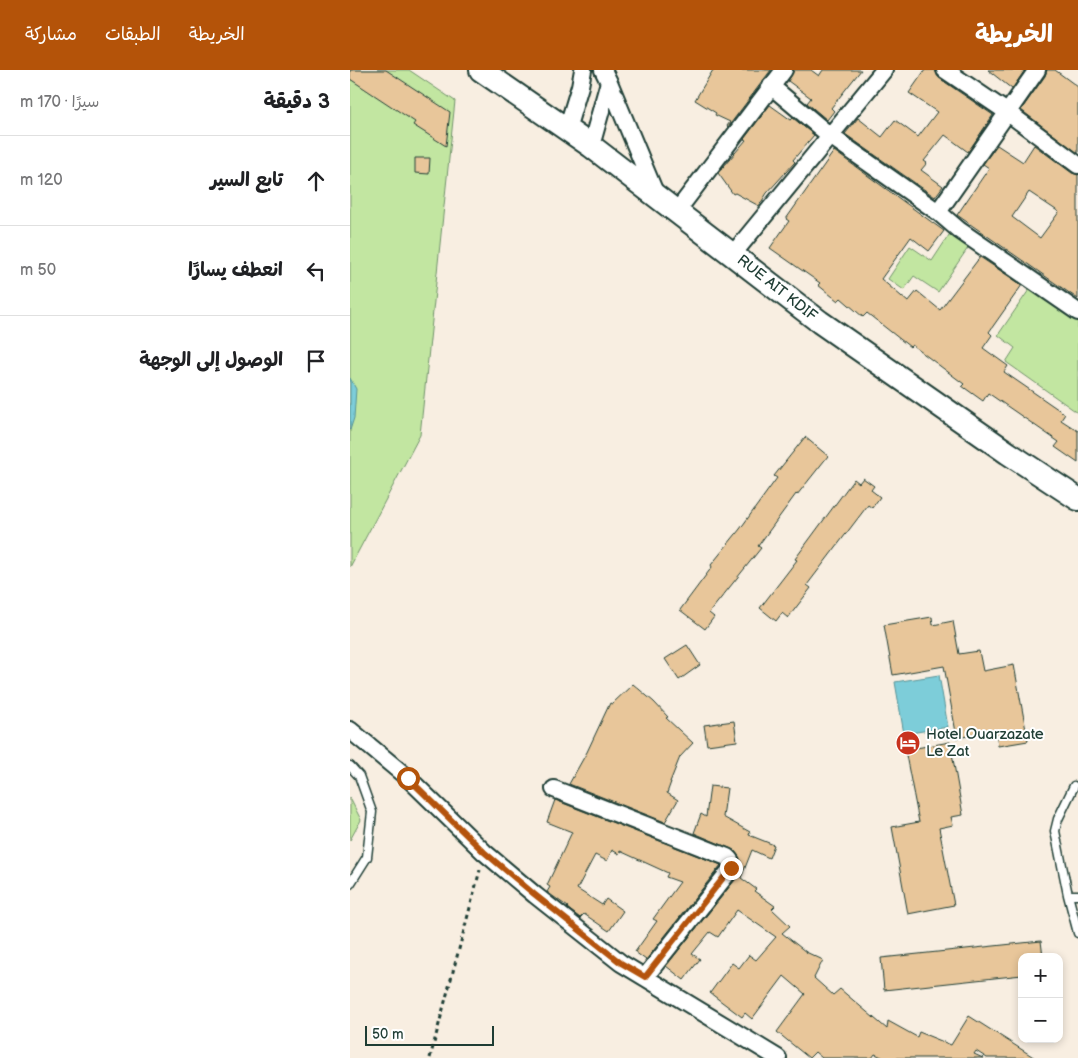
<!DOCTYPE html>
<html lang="ar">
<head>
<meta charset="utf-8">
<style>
  body { margin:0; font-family:"Balsamiq Sans","Playpen Sans Arabic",sans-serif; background:#f2f2f2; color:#202124; direction:rtl }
  .controls { position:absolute; right:15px; bottom:15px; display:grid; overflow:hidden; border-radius:10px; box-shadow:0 2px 8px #0003 }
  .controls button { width:45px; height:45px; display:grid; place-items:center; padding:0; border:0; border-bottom:1px solid #e0e0e0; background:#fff; color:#202124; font:25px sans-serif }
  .scale { position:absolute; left:15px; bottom:12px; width:129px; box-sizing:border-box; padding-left:5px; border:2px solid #1f3d34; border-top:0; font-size:14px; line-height:18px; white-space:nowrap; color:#1f3d34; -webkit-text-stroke:4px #fff; paint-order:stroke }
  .stop { position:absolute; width:15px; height:15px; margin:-11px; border:4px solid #b45309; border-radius:50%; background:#fff }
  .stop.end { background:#b45309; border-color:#fff; box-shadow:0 1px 5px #0008 }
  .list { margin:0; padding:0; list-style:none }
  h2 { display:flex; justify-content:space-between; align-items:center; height:65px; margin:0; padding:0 20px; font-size:21px }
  h2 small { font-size:16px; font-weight:400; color:#757577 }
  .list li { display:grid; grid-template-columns:32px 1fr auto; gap:15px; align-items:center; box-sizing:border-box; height:90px; padding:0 20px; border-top:1px solid #e0e0e0 }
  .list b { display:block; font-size:19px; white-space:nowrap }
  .list em { font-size:16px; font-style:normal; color:#757577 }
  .icon { flex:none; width:28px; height:28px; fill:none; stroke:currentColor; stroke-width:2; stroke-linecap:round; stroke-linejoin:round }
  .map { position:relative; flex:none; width:728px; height:988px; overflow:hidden; direction:ltr }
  header { display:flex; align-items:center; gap:30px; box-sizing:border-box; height:70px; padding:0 25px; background:#b45309; color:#fff }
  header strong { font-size:24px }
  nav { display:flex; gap:28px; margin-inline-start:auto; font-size:18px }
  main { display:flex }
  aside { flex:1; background:#fff }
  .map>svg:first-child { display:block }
  .green { fill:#c2e6a1; stroke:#70926a }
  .water { fill:#7dcdd9; stroke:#579397 }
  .building { fill:#e8c69a; stroke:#1f3d34; fill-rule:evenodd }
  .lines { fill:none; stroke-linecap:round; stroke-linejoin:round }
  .lane-casing { stroke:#1f3d34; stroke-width:11 }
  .street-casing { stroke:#1f3d34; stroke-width:20 }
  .secondary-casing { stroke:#1f3d34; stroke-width:26 }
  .path { stroke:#1f3d34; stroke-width:3; stroke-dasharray:4 4; stroke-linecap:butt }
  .lane { stroke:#fff; stroke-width:8 }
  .street { stroke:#fff; stroke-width:16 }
  .secondary { stroke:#fff; stroke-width:22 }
  .route { stroke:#b45309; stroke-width:6 }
  .labels { text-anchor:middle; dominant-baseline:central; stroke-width:4; stroke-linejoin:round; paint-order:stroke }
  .street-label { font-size:15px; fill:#1f3d34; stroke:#fff }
  .poi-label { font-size:15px; fill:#1f3d34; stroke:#fff; text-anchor:start }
</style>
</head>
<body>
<header>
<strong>الخريطة</strong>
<nav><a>الخريطة</a><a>الطبقات</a><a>مشاركة</a></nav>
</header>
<main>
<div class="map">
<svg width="728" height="988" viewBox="0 0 728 988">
  <rect width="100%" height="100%" fill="#f8eee1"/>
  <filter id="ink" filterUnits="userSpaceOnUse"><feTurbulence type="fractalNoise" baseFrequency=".02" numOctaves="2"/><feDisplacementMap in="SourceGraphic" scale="10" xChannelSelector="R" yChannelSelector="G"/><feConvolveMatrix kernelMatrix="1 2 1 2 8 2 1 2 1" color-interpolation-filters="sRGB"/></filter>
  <g filter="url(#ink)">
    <path class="green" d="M0,0H59L105,31L70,365L0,497Z
      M603,159L622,172L588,222L564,206L554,220L538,209L560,176L582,191Z
      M681,217L728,250V343L656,292L665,278L648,265Z
      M0,728L11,750L0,770Z"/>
    <path class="water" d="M0,308L6,319L4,348L0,360Z
      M589,605L598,657L554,664L545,612Z"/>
    <path class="building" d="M0,0H36L100,42L96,76L63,55L65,52L0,9Z
      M363,0H421L378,57L377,56L380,52L365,45L366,43L345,30Z
      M444,0H461L469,6L473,0H511L481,38L484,41L477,50L457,33L461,28L438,11Z
      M575,0H585L589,8L643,45L618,82L595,65L574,91L577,93L571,100L593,116L585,127L495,64L508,48L532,67L545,50L568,67L587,42L559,23Z
      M638,0H675L662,19Z
      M697,0H705L728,17V83L671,40L695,6Z
      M420,35L441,50L443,48L464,65L443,90L445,92L417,123L409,136L385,123L383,124L368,103L396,70L394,69Z
      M647,75L673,92L684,75L722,103L728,105V229L607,145L639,98L633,94ZM679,122L709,142L690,168L662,147Z
      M484,81L594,161L579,181L561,167L531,209L558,232L567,221L590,240L630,187L672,215L639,262L642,265L633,278L658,296L654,302L715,344L711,350L728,361V393L705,377L709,372L638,323L633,331L612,316L614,314L562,275L560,277L517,243L513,247L491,228L488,231L468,215L470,213L420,178L439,151L436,149Z
      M65,88H80L79,104L65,103Z
      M455,367L478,386L447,425L446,424L408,476L411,478L359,543L364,547L355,559L330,540L362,497L361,495L390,459L427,408L424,406Z
      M513,408L524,416L521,420L530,427L522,438L518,435L457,515L461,518L438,548L432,543L426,551L410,538L447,490L445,489L504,409L509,413Z
      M582,547L583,555L603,551L609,584L629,581L633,601L664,595L678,671L648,676L646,661L607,668L594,596L543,605L534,555Z
      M337,575L350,595L329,610L315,589Z
      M283,614L304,632L318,647L316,648L343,673L330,687L320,712H321L317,723L328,730L315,752L219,714L237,682L260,633L262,634Z
      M384,651L387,671L357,675L354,655Z
      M600,672L613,745L601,747L603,755L589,758L604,835L558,844L542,757L569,752L555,680Z
      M360,716L377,718L373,747L400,762L399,765L424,775L419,788L402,780L391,808L406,819L404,821L425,836L422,839L440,856L432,863L456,882L473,890L464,908L483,925L490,919L537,959L538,951L567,967L569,962L601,975L619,946L685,988H637L626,981L624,984L633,988H534L525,984L522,988H472L465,982L459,988L427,962L455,924L434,906L402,949L395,943L392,947L360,923L382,893L389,898L399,885L406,890L426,867L387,840L368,867L360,862L342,884L350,889L334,910L316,896L389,805L391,799L390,788L384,780L344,763L351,744L356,747Z
      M205,730L371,795L296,890L285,882L307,851L303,849L330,812L316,807L318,803L270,781L269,784L262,780L257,791L245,785L227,819L252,835L256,829L273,841L259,861L234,844L230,848L217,838L218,837L197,822L200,817L197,815L222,762L197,752Z
      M691,871L693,887H672V905L534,920L531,888Z"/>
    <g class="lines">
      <defs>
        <path id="lane" d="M0,696L9,706L22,742L17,787L0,814
          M724,716L708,749L705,761L718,825L728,863
          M718,825H728"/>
        <path id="street" d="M595,0L657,42L728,95
          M259,12L306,125
          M421,16L479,65L588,142L609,160L728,242
          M217,59L230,16L233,0
          M241,76L259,12L253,0
          M327,141L434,0
          M588,142L687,0
          M383,184L534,0
          M0,660L58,708L134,782L185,825L271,893L428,988
          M204,719L377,787L380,790L381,799L295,907"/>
        <path id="secondary" d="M131,0L241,76L470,252L658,383L728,429"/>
      </defs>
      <use href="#lane" class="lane-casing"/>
      <use href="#street" class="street-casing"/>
      <use href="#secondary" class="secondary-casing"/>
      <path class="path" d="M80,988L130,800"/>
      <use href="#lane" class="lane"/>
      <use href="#street" class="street"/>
      <use href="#secondary" class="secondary"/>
    </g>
  </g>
  <g class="lines" filter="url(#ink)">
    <path class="route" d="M58,708L134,782L184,824L271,893L295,907L381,798"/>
  </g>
  <defs>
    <symbol id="hotel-disc" viewBox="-11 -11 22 22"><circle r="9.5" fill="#c8321e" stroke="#fff"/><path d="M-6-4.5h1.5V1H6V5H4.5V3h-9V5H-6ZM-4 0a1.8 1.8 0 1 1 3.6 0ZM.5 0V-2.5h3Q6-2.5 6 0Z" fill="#fff"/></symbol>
  </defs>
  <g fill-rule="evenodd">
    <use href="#hotel-disc" x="544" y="659" width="28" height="28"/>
  </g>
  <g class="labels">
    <g class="street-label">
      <text transform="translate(427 218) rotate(38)">RUE AIT KDIF</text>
    </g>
    <g class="poi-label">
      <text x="576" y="664">Hotel Ouarzazate<tspan x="576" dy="17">Le Zat</tspan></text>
    </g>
  </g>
</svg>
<div class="controls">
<button>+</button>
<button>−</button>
</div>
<div class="scale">50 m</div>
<div class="stop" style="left:58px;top:708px"></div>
<div class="stop end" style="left:381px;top:798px"></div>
</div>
<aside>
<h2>3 دقيقة<small>سيرًا · 170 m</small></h2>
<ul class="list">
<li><svg class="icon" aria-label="ahead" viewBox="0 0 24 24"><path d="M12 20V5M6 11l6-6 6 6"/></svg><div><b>تابع السير</b></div><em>120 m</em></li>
<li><svg class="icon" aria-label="left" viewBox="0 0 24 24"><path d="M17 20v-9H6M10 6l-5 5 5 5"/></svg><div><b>انعطف يسارًا</b></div><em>50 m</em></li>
<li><svg class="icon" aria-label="arrive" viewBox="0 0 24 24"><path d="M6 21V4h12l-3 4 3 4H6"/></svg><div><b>الوصول إلى الوجهة</b></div></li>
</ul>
</aside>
</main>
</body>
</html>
